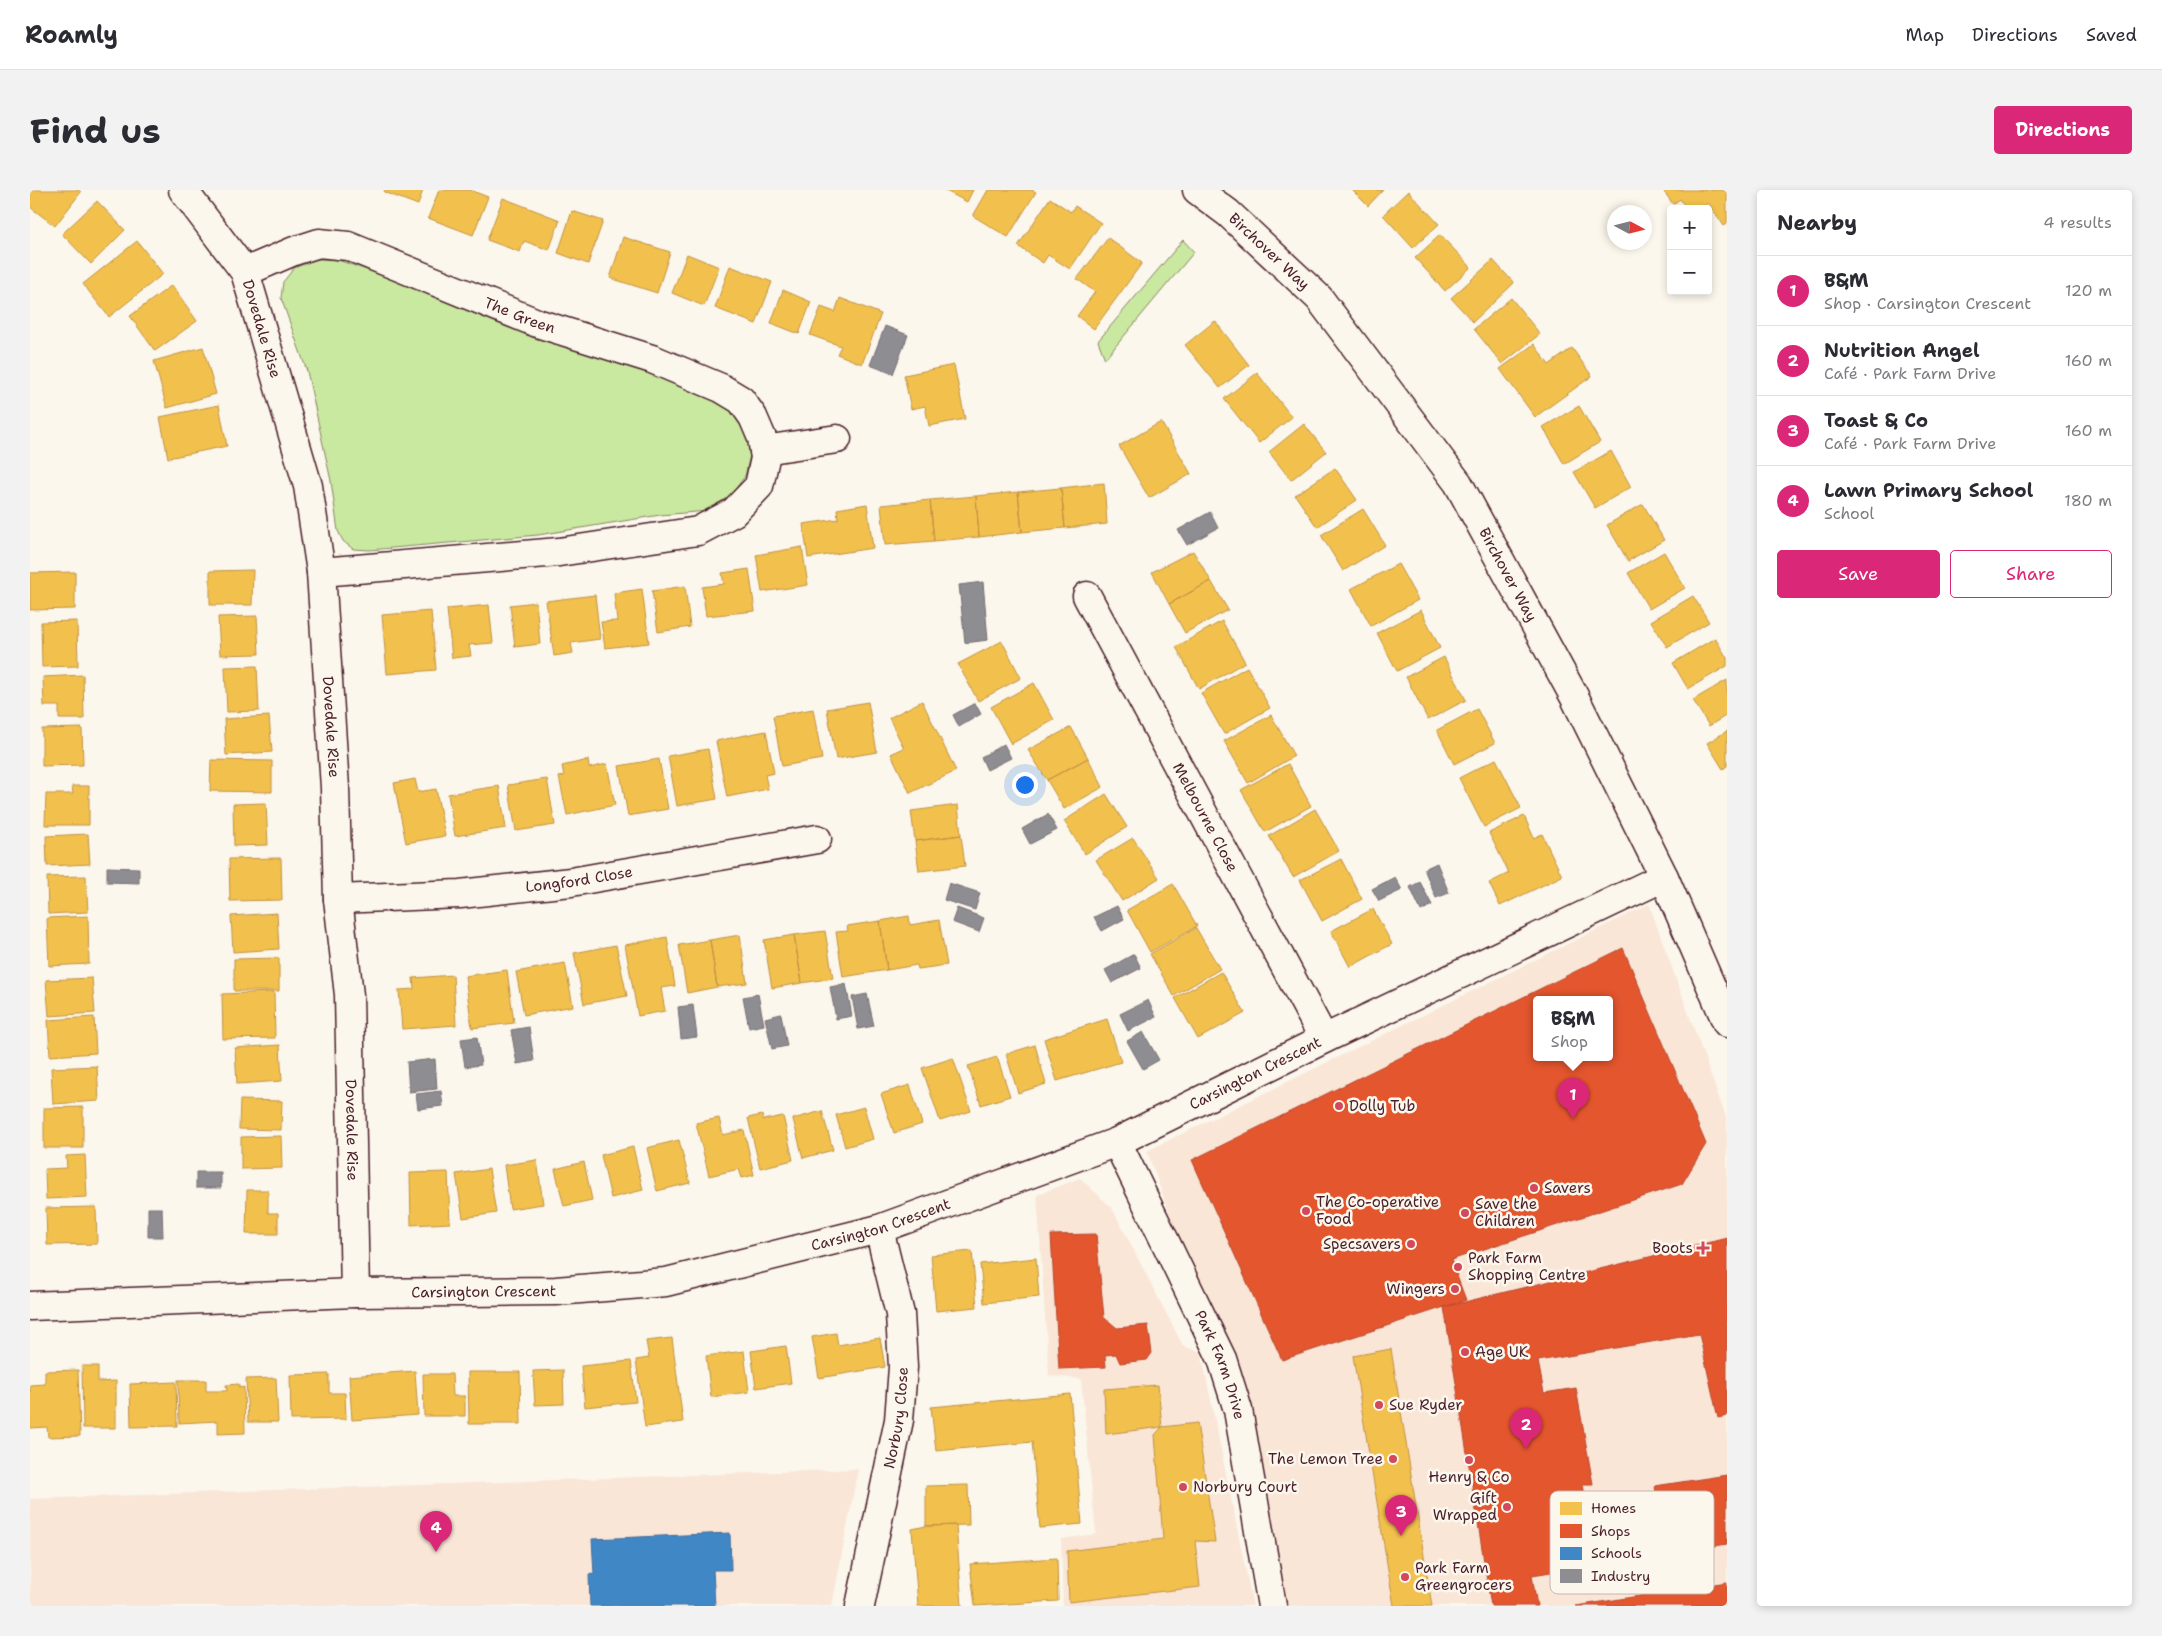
<!DOCTYPE html>
<html lang="en">
<head>
<meta charset="utf-8">
<style>
  body { margin:0; font-family:"Shantell Sans",sans-serif; background:#f2f2f3; color:#2b2b33 }
  .controls { position:absolute; right:15px; top:15px; display:grid; overflow:hidden; border-radius:5px; box-shadow:0 2px 8px #0003 }
  .controls button { width:45px; height:45px; display:grid; place-items:center; padding:0; border:0; border-bottom:1px solid #e1e1e2; background:#fff; color:#2b2b33; font:25px sans-serif }
  .compass { position:absolute; left:1577px; top:15px; width:45px; height:45px; border-radius:50%; background:#fff; box-shadow:0 2px 8px #0003; rotate:97deg }
  .you { position:absolute; left:994px; top:594px; width:18px; height:18px; margin:-12px; border:4px solid #fff; border-radius:50%; background:#1a73e8; box-shadow:0 0 0 8px #1a73e833 }
  .badge { display:grid; place-items:center; width:32px; height:32px; border-radius:50%; background:#db2777; color:#fff; font-size:16px; font-weight:700 }
  .pin { position:absolute; translate:-50% -41px; filter:drop-shadow(0 1px 2px #0008) }
  .pin::after { content:''; position:absolute; top:26px; width:18px; height:15px; background:inherit; clip-path:polygon(0 0,100% 0,50% 100%) }
  .popup { position:absolute; left:1503px; top:806px; width:80px; height:65px; box-sizing:border-box; display:grid; place-content:center; border-radius:5px; background:#fff; filter:drop-shadow(0 1px 4px #0005); font-size:16px; white-space:nowrap; color:#7c7c81 }
  .popup b { font-size:19px; color:#2b2b33 }
  .popup::after { content:''; position:absolute; left:50%; top:100%; margin-left:-10px; border:10px solid transparent; border-top-color:#fff }
  .list { margin:0; padding:0; list-style:none }
  h2 { display:flex; justify-content:space-between; align-items:center; height:65px; margin:0; padding:0 20px; font-size:21px }
  h2 small { font-size:16px; font-weight:400; color:#7c7c81 }
  .list li { display:grid; grid-template-columns:32px 1fr auto; gap:15px; align-items:center; box-sizing:border-box; height:70px; padding:0 20px; border-top:1px solid #e1e1e2 }
  .list b { display:block; font-size:19px; white-space:nowrap }
  .list p { margin:0; font-size:16px; white-space:nowrap; color:#7c7c81 }
  .list em { font-size:16px; font-style:normal; color:#7c7c81 }
  .actions { display:flex; gap:10px; padding:15px 20px }
  .actions a { flex:1; padding:11px 0; border:1px solid #db2777; border-radius:5px; text-align:center; font-size:18px; color:#db2777 }
  .actions .main { background:#db2777; color:#fff }
  .map { position:relative; flex:none; width:1697px; height:1416px; overflow:hidden; border-radius:5px }
  header { display:flex; align-items:center; gap:30px; box-sizing:border-box; height:70px; padding:0 25px; background:#fff; border-bottom:1px solid #e1e1e2 }
  header strong { font-size:24px }
  nav { display:flex; gap:28px; margin-inline-start:auto; font-size:18px }
  .intro { display:flex; align-items:center; justify-content:space-between; box-sizing:border-box; height:120px; padding:0 30px }
  h1 { margin:0; font-size:35px }
  .button { padding:12px 22px; border-radius:5px; background:#db2777; color:#fff; font-size:18px; font-weight:700 }
  main { display:flex; gap:30px; padding:0 30px }
  aside { flex:1; background:#fff; border-radius:5px; box-shadow:0 2px 8px #0003 }
  .map>svg:first-child { display:block }
  .built { fill:#f9e6d7; fill-rule:evenodd }
  .green { fill:#c9e8a0; stroke:#8a8466 }
  .homes { fill:#f2c14e; stroke:#c09044 }
  .shops { fill:#e4572e; stroke:#b6462d; fill-rule:evenodd }
  .schools { fill:#3f88c5; stroke:#426897 }
  .industry { fill:#8d8d92; stroke:#796c73 }
  .lines { fill:none; stroke-linecap:round; stroke-linejoin:round }
  .street-casing { stroke:#4a1f2b; stroke-width:31 }
  .secondary-casing { stroke:#4a1f2b; stroke-width:31 }
  .street { stroke:#fbf7ec; stroke-width:28 }
  .secondary { stroke:#fbf7ec; stroke-width:28 }
  .poi-dot { fill:#d1495b; stroke:#fbf7ec; stroke-width:2 }
  .labels { text-anchor:middle; dominant-baseline:central; stroke-width:5; stroke-linejoin:round; paint-order:stroke }
  .street-label { font-size:15px; fill:#4a1f2b; stroke:#fbf7ec }
  .poi-label { font-size:15px; fill:#4a1f2b; stroke:#fbf7ec; text-anchor:start }
  .key { fill:#fbf7ec; stroke:#c6b6b2; stroke-width:1 }
  .key-label { font-size:14px; fill:#4a1f2b }
</style>
</head>
<body>
<header>
<strong>Roamly</strong>
<nav><a>Map</a><a>Directions</a><a>Saved</a></nav>
</header>
<div class="intro"><h1>Find us</h1><a class="button">Directions</a></div>
<main>
<div class="map">
<svg width="1697" height="1416" viewBox="0 0 1697 1416">
  <rect width="100%" height="100%" fill="#fbf7ec"/>
  <filter id="ink" filterUnits="userSpaceOnUse"><feTurbulence type="fractalNoise" baseFrequency=".02" numOctaves="2"/><feDisplacementMap in="SourceGraphic" scale="10" xChannelSelector="R" yChannelSelector="G"/><feConvolveMatrix kernelMatrix="1 2 1 2 8 2 1 2 1" color-interpolation-filters="sRGB"/></filter>
  <g filter="url(#ink)">
    <path class="built" d="M1619,714L1697,930V1416H1245L1200,1193L1117,961ZM1507,810H1579V868H1507Z
      M1050,988L1082,1018L1153,1156L1171,1162L1223,1416H1033L1031,1349L1066,1344L1051,1189L1019,1186L1007,1005Z
      M828,1279L802,1416H0V1309Z"/>
    <path class="green" d="M1153,50L1164,62L1075,169L1068,151Z
      M287,69L308,70L334,79L673,202L701,216L717,237L721,261L715,286L701,305L678,321L630,325L508,345L340,360L323,359L313,351L308,341L301,291L277,181L251,108L253,92L264,78Z"/>
    <path class="homes" d="M0,0H48L51,2L25,36L0,17Z
      M355,0H393L388,15L354,2Z
      M409,0H440L458,7L443,45L398,28Z
      M914,0H943L937,12Z
      M958,0H1002L1006,2L978,47L943,26Z
      M1322,0H1353L1338,16Z
      M1636,0H1697V34L1694,36L1678,13L1670,19H1657L1650,9L1643,14L1634,2Z
      M1378,1L1409,34L1383,58L1353,25Z
      M473,8L530,30L519,60L494,51L490,62L457,50Z
      M1020,8L1041,22L1045,16L1071,33L1040,79L1018,65L1013,73L988,56Z
      M67,11L95,40L61,74L32,44Z
      M542,21L573,31L558,74L528,63Z
      M1410,45L1441,77L1415,101L1385,68Z
      M593,47L640,62L627,103L580,88Z
      M1078,48L1112,73L1064,139L1047,126L1065,102L1047,89Z
      M107,51L133,84L79,127L53,94Z
      M657,64L689,77L674,116L642,103Z
      M1463,70L1484,93L1443,132L1421,108Z
      M700,76L742,92L726,134L685,118Z
      M142,95L167,131L125,161L100,126Z
      M753,100L781,112L769,144L741,133Z
      M810,108L851,124L832,174L807,164L811,156L780,145L791,117L805,122Z
      M1481,108L1510,144L1472,174L1444,139Z
      M1185,131L1219,175L1190,198L1155,155Z
      M1504,154L1519,175L1542,158L1562,186L1505,227L1470,179Z
      M173,157L186,204L137,218L124,171Z
      M924,175L935,229L899,236L895,216L881,219L874,185Z
      M1227,183L1262,227L1229,253L1194,209Z
      M189,215L197,256L138,268L130,227Z
      M1549,216L1570,252L1534,274L1513,237Z
      M1131,232L1161,284L1119,308L1089,256Z
      M1274,234L1296,262L1261,290L1239,262Z
      M1581,261L1601,297L1565,318L1544,282Z
      M1305,278L1327,310L1287,337L1265,305Z
      M1074,293L1077,334L1035,338L1031,298Z
      M1031,298L1035,338L992,342L988,302Z
      M988,302L992,342L949,347L946,306Z
      M946,306L949,347L904,351L900,310Z
      M900,310L904,351L855,355L851,315Z
      M837,314L843,358L778,368L773,334L808,329L807,319Z
      M1613,314L1634,350L1598,371L1577,335Z
      M1333,319L1355,355L1313,381L1291,345Z
      M772,357L778,395L732,402L726,365Z
      M1163,361L1181,391L1139,414L1122,382Z
      M1634,362L1655,398L1619,419L1598,383Z
      M1368,374L1388,410L1341,436L1321,399Z
      M719,379L725,421L676,426L672,397L694,394L692,383Z
      M223,380L222,415H180V381Z
      M45,382V419L0,420V383Z
      M1181,391L1198,420L1155,443L1139,414Z
      M655,396L660,437L628,442L622,401Z
      M612,399L619,453L575,458L571,432L587,431L584,403Z
      M565,405L570,449L541,453L543,463L524,466L516,411Z
      M1663,406L1679,432L1637,457L1621,431Z
      M506,412L510,454L485,457L480,415Z
      M459,415L463,453L439,455L441,466L422,468L417,419Z
      M1391,420L1410,458L1367,481L1347,443Z
      M401,421L406,480L357,484L352,425Z
      M227,426L229,464L190,465L188,427Z
      M47,431L48,476L12,477L11,432Z
      M1192,431L1215,472L1169,499L1146,457Z
      M1685,448L1697,468V476L1658,499L1643,473Z
      M972,451L991,488L948,511L928,474Z
      M1414,467L1436,510L1398,530L1376,487Z
      M227,476L229,521L197,522L195,477Z
      M1217,477L1240,518L1194,544L1171,503Z
      M53,485L54,529H29V516H14L13,487Z
      M1697,490V525L1679,536L1663,510Z
      M1004,493L1024,530L981,554L961,517Z
      M892,511L926,581L880,603L861,564L874,558L859,528Z
      M838,512L847,562L806,569L797,519Z
      M783,519L792,569L752,576L743,526Z
      M1447,519L1465,553L1424,574L1407,540Z
      M1241,525L1264,566L1218,593L1194,551Z
      M239,526L242,562L196,565L194,529Z
      M1041,537L1058,568L1017,590L998,560Z
      M52,538L53,575L12,576V539Z
      M736,541L744,583L735,585L738,599L697,607L686,551Z
      M1697,541V576L1693,579L1677,553Z
      M678,559L687,609L647,616L638,566Z
      M1058,568L1073,597L1034,619L1017,590Z
      M629,569L638,619L598,626L589,576Z
      M1466,569L1491,618L1454,637L1429,588Z
      M181,570L242,571V602L180,601Z
      M558,570L559,578L577,574L585,615L537,625L529,587L534,586L532,576Z
      M1258,574L1281,616L1235,642L1211,600Z
      M385,589L388,602L406,599L415,646L376,653L364,593Z
      M517,589L525,635L486,641L478,595Z
      M42,596H59V635H15L16,604H43Z
      M469,596L476,638L425,646L418,604Z
      M1076,604L1097,637L1055,664L1034,631Z
      M236,613L238,655L204,656L203,614Z
      M928,615L931,645L885,651L881,621Z
      M1285,619L1309,661L1263,687L1239,646Z
      M1494,626L1504,648L1512,644L1532,686L1470,716L1459,693L1479,683L1459,643Z
      M58,644L60,674L17,676L16,646Z
      M931,645L935,676L889,681L885,651Z
      M1103,648L1129,688L1092,711L1066,670Z
      M251,668L252,710L200,711L199,669Z
      M1311,669L1332,709L1292,731L1270,690Z
      M56,686L58,722L18,724L17,687Z
      M1143,694L1167,736L1120,762L1097,720Z
      M1343,719L1362,754L1320,777L1301,741Z
      M247,723L249,759L203,762L201,726Z
      M58,726L59,774L19,776L17,728Z
      M879,726L880,735L909,730L917,775L888,779L887,775L857,780L850,731Z
      M850,731L857,780L813,787L806,742L818,741L817,736Z
      M1166,738L1190,779L1144,806L1120,764Z
      M795,741L803,788L772,793L764,745Z
      M710,745L717,793L687,797L680,750Z
      M764,745L772,793L742,798L734,750Z
      M637,747L645,796L631,798L635,821L608,826L595,755Z
      M680,750L687,797L657,803L649,755Z
      M586,755L597,806L554,814L544,763Z
      M249,768V801H204V769Z
      M535,773L543,816L494,825L486,782Z
      M477,780L484,833L442,838L435,786Z
      M1191,782L1215,823L1168,849L1145,808Z
      M423,785L426,835L372,839L369,800L384,799L383,788Z
      M62,788L65,823L19,826L16,790Z
      M244,802L245,848L193,849L192,804Z
      M64,827L66,863L20,866L18,830Z
      M1077,829L1091,872L1027,891L1014,849Z
      M250,855L252,891L207,894L205,858Z
      M1005,855L1016,894L988,903L976,864Z
      M967,867L980,906L951,915L938,876Z
      M923,868L941,921L910,931L892,878Z
      M67,876L69,911L23,914L21,878Z
      M880,895L892,934L864,943L851,904Z
      M210,910L252,911L251,940L209,939Z
      M53,917V958H14V918Z
      M834,917L843,949L815,957L806,925Z
      M792,921L803,960L773,968L763,929Z
      M732,925L733,930L753,926L763,970L730,978L718,928Z
      M689,928L693,945L714,940L724,985L712,988L709,979L679,986L666,933Z
      M251,946L252,978L211,979V947Z
      M649,950L660,993L627,1001L617,958Z
      M603,957L613,1000L581,1008L571,965Z
      M55,965L57,1007L16,1009L15,979L37,978L36,966Z
      M507,970L513,1014L480,1019L474,975Z
      M554,972L562,1010L534,1016L525,979Z
      M459,979L466,1023L433,1028L426,984Z
      M418,982L420,1033L381,1035L380,983Z
      M217,1000H238V1023H248V1044H216Z
      M66,1017L67,1054L17,1055L16,1018Z
      M942,1061L947,1117L906,1121L901,1065Z
      M1006,1068L1009,1107L954,1113L950,1074Z
      M806,1143L808,1155L850,1148L855,1177L789,1188L782,1147Z
      M642,1148L653,1232L615,1237L606,1170L619,1168L616,1151Z
      M756,1156L761,1193L726,1198L721,1161Z
      M1361,1159L1402,1416H1364L1323,1166Z
      M714,1161L719,1202L681,1207L676,1166Z
      M601,1171L606,1212L555,1217L551,1176Z
      M52,1176H68V1192L86,1191V1238H53Z
      M48,1180L50,1246L18,1247L17,1237L0,1238V1195L15,1194V1181Z
      M533,1180L534,1214L505,1215L503,1181Z
      M385,1181L388,1225L322,1230L319,1186Z
      M438,1182H490L491,1234H439Z
      M299,1184V1203H315L316,1229L261,1230L260,1185Z
      M393,1184H422L423,1206H435V1226H394Z
      M246,1188L248,1232H218L216,1189Z
      M148,1190H176V1201H197L196,1195L209,1194V1198L214,1197L215,1243L188,1244V1231L149,1233Z
      M146,1192L147,1236L101,1237L100,1194Z
      M1128,1195L1132,1237L1076,1244L1074,1199Z
      M1040,1204L1052,1334L1010,1338L1002,1252L906,1261L901,1217Z
      M1167,1233L1185,1352L1165,1351L1170,1397L1039,1412L1037,1361L1133,1349L1125,1245L1132,1237Z
      M938,1295L939,1335L896,1336V1296Z
      M926,1335L932,1416H888L882,1339L896,1336Z
      M1027,1368L1028,1411L945,1416L940,1374Z"/>
    <path class="shops" d="M1593,758L1676,954L1652,994L1421,1070L1436,1110L1252,1170L1162,970ZM1507,810H1579V868H1507Z
      M1066,1044L1074,1127L1087,1138L1118,1135L1122,1163L1117,1170L1090,1173L1086,1164L1075,1165L1076,1177L1029,1179L1021,1045Z
      M1697,1048V1226L1688,1228L1669,1144L1508,1171L1514,1203L1546,1198L1563,1294H1553L1566,1375L1502,1385L1507,1416H1461L1414,1117Z
      M1697,1285V1354L1635,1364L1625,1296Z
      M1697,1392V1416H1546Z"/>
    <path class="schools" d="M700,1343L701,1380H683L685,1416H560L559,1384H564L562,1349Z"/>
    <path class="industry" d="M855,136L878,145L863,184L840,175Z
      M1180,322L1188,338L1157,355L1148,340Z
      M953,392L958,450L935,453L929,395Z
      M945,513L951,524L929,537L923,525Z
      M974,554L981,568L957,580L951,567Z
      M1018,624L1027,640L1000,654L992,639Z
      M1407,673L1419,703L1406,708L1394,679Z
      M77,677L109,678V693L77,692Z
      M1365,687L1372,700L1349,711L1342,699Z
      M1390,692L1402,715L1391,721L1380,697Z
      M919,693L950,703L945,720L914,710Z
      M1087,716L1094,729L1072,741L1064,727Z
      M927,718L954,728L949,742L922,732Z
      M1104,764L1111,778L1082,793L1075,780Z
      M816,794L822,826L806,829L800,797Z
      M728,804L734,835L719,838L713,807Z
      M837,804L844,836L828,839L822,807Z
      M1118,810L1126,827L1098,841L1090,824Z
      M663,815L667,847L651,849L648,817Z
      M751,824L757,856L742,859L735,828Z
      M499,837L504,871L487,874L481,840Z
      M1113,842L1129,870L1113,879L1097,851Z
      M447,847L451,875L435,877L431,849Z
      M405,869L407,899L379,902L377,872Z
      M411,901L413,916L388,919L386,904Z
      M166,982H191V998H166Z
      M118,1018H132L133,1047H118Z"/>
    <g class="lines">
      <defs>
        <g id="street">
          <path id="s1" d="M153,0L215,82L278,296L291,382L305,598L308,709L319,805L325,1103"/>
          <path id="s2" d="M215,82L264,61L289,53L318,56L507,133L622,169L691,198L711,210L723,227L732,248L735,268L729,296L704,322L668,341L529,362L291,382"/>
          <path d="M734,260L807,249"/>
          <path id="s3" d="M1057,406L1294,849"/>
          <path id="s4" d="M308,709L430,704L541,692L787,649"/>
          <path id="s5" d="M1087,952L1192,1169L1208,1220L1242,1416"/>
          <path id="s6" d="M0,1116L325,1103L526,1101L636,1092L849,1039L1087,952L1294,849L1634,687"/>
          <path id="s7" d="M830,1416L869,1230L873,1177L870,1124L849,1039"/>
        </g>
        <g id="secondary">
          <path id="s8" d="M1167,0L1198,23L1289,108L1428,293L1544,506L1634,687L1697,833"/>
        </g>
      </defs>
      <use href="#street" class="street-casing"/>
      <use href="#secondary" class="secondary-casing"/>
      <use href="#street" class="street"/>
      <use href="#secondary" class="secondary"/>
    </g>
  </g>
  <g class="poi-dot">
    <circle cx="1309" cy="916" r="5"/>
    <circle cx="1504" cy="998" r="5"/>
    <circle cx="1276" cy="1021" r="5"/>
    <circle cx="1435" cy="1023" r="5"/>
    <circle cx="1381" cy="1054" r="5"/>
    <path d="M1670.5 1050.5h5v5h5v5h-5v5h-5v-5h-5v-5h5z"/>
    <circle cx="1428" cy="1077" r="5"/>
    <circle cx="1425" cy="1099" r="5"/>
    <circle cx="1435" cy="1162" r="5"/>
    <circle cx="1349" cy="1215" r="5"/>
    <circle cx="1363" cy="1269" r="5"/>
    <circle cx="1439" cy="1270" r="5"/>
    <circle cx="1153" cy="1297" r="5"/>
    <circle cx="1477" cy="1317" r="5"/>
    <circle cx="1375" cy="1387" r="5"/>
  </g>
  <g class="labels">
    <g class="street-label">
      <text stroke="none"><textPath href="#s8" startOffset="95">Birchover Way</textPath></text>
      <text stroke="none"><textPath href="#s2" startOffset="294">The Green</textPath></text>
      <text stroke="none"><textPath href="#s1" startOffset="162">Dovedale Rise</textPath></text>
      <text stroke="none"><textPath href="#s8" startOffset="499">Birchover Way</textPath></text>
      <text stroke="none"><textPath href="#s1" startOffset="568">Dovedale Rise</textPath></text>
      <text stroke="none"><textPath href="#s3" startOffset="251">Melbourne Close</textPath></text>
      <text stroke="none"><textPath href="#s4" startOffset="242">Longford Close</textPath></text>
      <text stroke="none"><textPath href="#s6" startOffset="1264">Carsington Crescent</textPath></text>
      <text stroke="none"><textPath href="#s1" startOffset="972">Dovedale Rise</textPath></text>
      <text stroke="none"><textPath href="#s6" startOffset="859">Carsington Crescent</textPath></text>
      <text stroke="none"><textPath href="#s6" startOffset="454">Carsington Crescent</textPath></text>
      <text stroke="none"><textPath href="#s5" startOffset="246">Park Farm Drive</textPath></text>
      <text stroke="none"><textPath href="#s7" startOffset="192">Norbury Close</textPath></text>
    </g>
    <g class="poi-label">
      <text x="1319" y="916">Dolly Tub</text>
      <text x="1514" y="998">Savers</text>
      <text x="1286" y="1012">The Co-operative<tspan x="1286" dy="17">Food</tspan></text>
      <text x="1445" y="1014">Save the<tspan x="1445" dy="17">Children</tspan></text>
      <text x="1371" y="1054" text-anchor="end">Specsavers</text>
      <text x="1663" y="1058" text-anchor="end">Boots</text>
      <text x="1438" y="1068">Park Farm<tspan x="1438" dy="17">Shopping Centre</tspan></text>
      <text x="1415" y="1099" text-anchor="end">Wingers</text>
      <text x="1445" y="1162">Age UK</text>
      <text x="1359" y="1215">Sue Ryder</text>
      <text x="1353" y="1269" text-anchor="end">The Lemon Tree</text>
      <text x="1439" y="1287" text-anchor="middle">Henry &amp; Co</text>
      <text x="1163" y="1297">Norbury Court</text>
      <text x="1467" y="1308" text-anchor="end">Gift<tspan x="1467" dy="17">Wrapped</tspan></text>
      <text x="1385" y="1378">Park Farm<tspan x="1385" dy="17">Greengrocers</tspan></text>
    </g>
  </g>
  <rect x="1520" y="1301" width="164" height="103" rx="8" class="key"/>
  <rect x="1530" y="1312" width="22" height="13" fill="#f2c14e"/>
  <rect x="1530" y="1334" width="22" height="14" fill="#e4572e"/>
  <rect x="1530" y="1357" width="22" height="13" fill="#3f88c5"/>
  <rect x="1530" y="1379" width="22" height="14" fill="#8d8d92"/>
  <g class="key-label">
    <text x="1561" y="1323">Homes</text>
    <text x="1561" y="1346">Shops</text>
    <text x="1561" y="1368">Schools</text>
    <text x="1561" y="1391">Industry</text>
  </g>
</svg>
<div class="controls">
<button>+</button>
<button>−</button>
</div>
<svg class="compass" viewBox="-18 -18 36 36"><path d="M0-13l5 13h-10z" fill="#e53935"/><path d="M0 13l5-13h-10z" fill="#7c7c81"/></svg>
<div class="you"></div>
<div class="pin badge" style="left:1543px;top:929px">1</div>
<div class="popup"><b>B&amp;M</b>Shop</div>
<div class="pin badge" style="left:1496px;top:1259px">2</div>
<div class="pin badge" style="left:1371px;top:1346px">3</div>
<div class="pin badge" style="left:406px;top:1362px">4</div>
</div>
<aside>
<h2>Nearby<small>4 results</small></h2>
<ul class="list">
<li><span class="badge">1</span><div><b>B&amp;M</b><p>Shop · Carsington Crescent</p></div><em>120 m</em></li>
<li><span class="badge">2</span><div><b>Nutrition Angel</b><p>Café · Park Farm Drive</p></div><em>160 m</em></li>
<li><span class="badge">3</span><div><b>Toast &amp; Co</b><p>Café · Park Farm Drive</p></div><em>160 m</em></li>
<li><span class="badge">4</span><div><b>Lawn Primary School</b><p>School</p></div><em>180 m</em></li>
</ul>
<div class="actions"><a class="main">Save</a><a>Share</a></div>
</aside>
</main>
</body>
</html>
